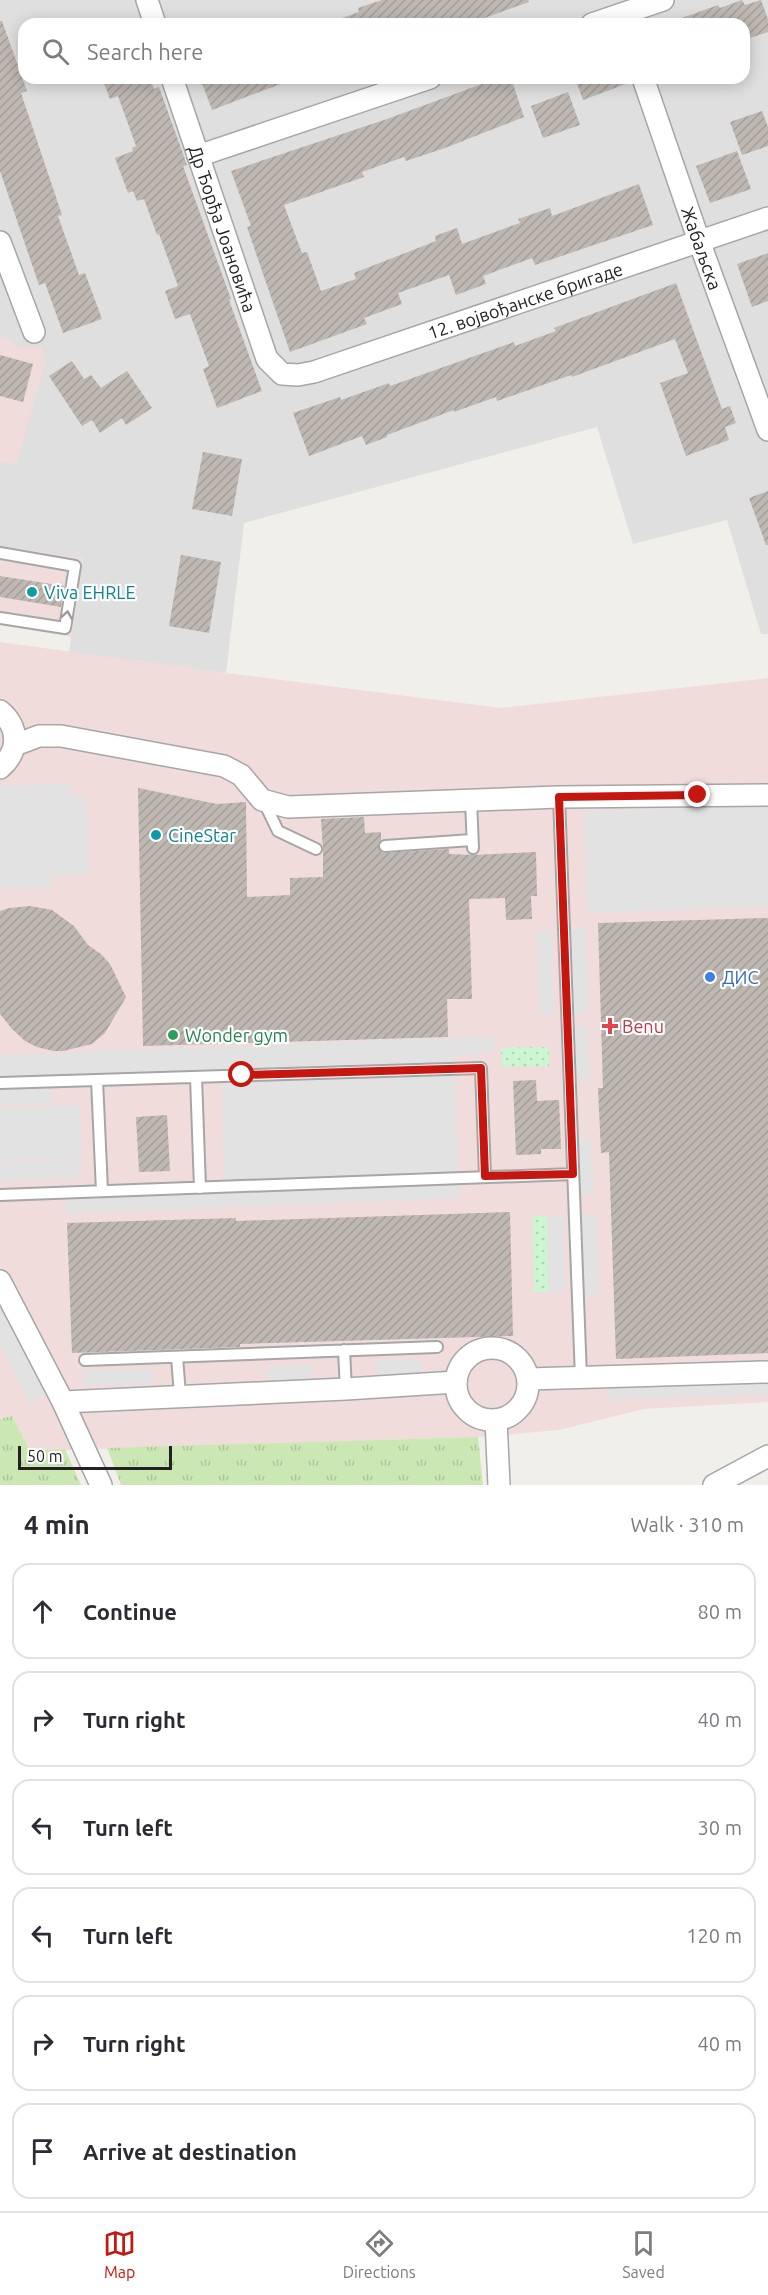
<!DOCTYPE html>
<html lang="en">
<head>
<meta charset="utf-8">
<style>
  body { margin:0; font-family:Ubuntu,sans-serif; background:#f7f7f7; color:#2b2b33 }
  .scale { position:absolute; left:18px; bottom:15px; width:154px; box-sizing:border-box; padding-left:6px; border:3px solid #222; border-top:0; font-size:16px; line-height:21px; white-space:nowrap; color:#222; -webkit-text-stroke:4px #fff; paint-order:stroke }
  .stop { position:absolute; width:18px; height:18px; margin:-14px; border:4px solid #c5160f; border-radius:50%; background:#fff }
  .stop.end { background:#c5160f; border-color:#fff; box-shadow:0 2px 6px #0008 }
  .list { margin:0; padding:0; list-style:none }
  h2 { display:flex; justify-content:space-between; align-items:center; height:78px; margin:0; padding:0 24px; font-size:26px }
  h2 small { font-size:20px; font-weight:400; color:#7c7c81 }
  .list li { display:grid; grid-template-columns:39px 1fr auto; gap:18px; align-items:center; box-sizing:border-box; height:96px; margin:0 12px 12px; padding:0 12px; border:2px solid #e1e1e2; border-radius:18px }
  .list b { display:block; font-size:22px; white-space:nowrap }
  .list em { font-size:20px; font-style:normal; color:#7c7c81 }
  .icon { flex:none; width:33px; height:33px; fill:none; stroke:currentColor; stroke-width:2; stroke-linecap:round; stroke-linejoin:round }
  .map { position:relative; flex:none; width:768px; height:1485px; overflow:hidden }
  .search { position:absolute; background:#fff; box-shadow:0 3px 15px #0003; left:18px; right:18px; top:18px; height:66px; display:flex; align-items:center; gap:15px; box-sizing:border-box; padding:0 21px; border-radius:18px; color:#7c7c81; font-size:22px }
  .sheet { height:726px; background:#fff }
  nav { display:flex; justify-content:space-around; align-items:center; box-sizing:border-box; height:84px; border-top:2px solid #e1e1e2; background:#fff; font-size:16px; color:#7c7c81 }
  nav a { display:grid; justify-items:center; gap:3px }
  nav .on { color:#c5160f }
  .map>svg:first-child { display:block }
  .residential { fill:#e0dfdf; fill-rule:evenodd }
  .commercial { fill:#f0dcdb }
  .grass { fill:url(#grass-tufts) }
  .park { fill:url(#park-dots) }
  .parking { fill:#e2e2e2 }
  .building { fill:url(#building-hatch) }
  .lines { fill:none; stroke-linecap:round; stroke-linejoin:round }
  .lane-casing { stroke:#a6a6a6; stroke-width:14 }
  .street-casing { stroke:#a6a6a6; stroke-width:24 }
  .lane { stroke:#fff; stroke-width:10 }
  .street { stroke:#fff; stroke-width:21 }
  .oneway { stroke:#9c9c9c }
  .route { stroke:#c5160f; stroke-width:8 }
  .culture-dot { fill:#0f9aa8; stroke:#fff; stroke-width:2 }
  .shop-dot { fill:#3f7fe0; stroke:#fff; stroke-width:2 }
  .health-dot { fill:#e0444e; stroke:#fff; stroke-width:2 }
  .leisure-dot { fill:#2e9e5b; stroke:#fff; stroke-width:2 }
  .labels { text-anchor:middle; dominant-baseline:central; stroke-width:4.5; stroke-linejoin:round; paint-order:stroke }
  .street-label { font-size:18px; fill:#222; stroke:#fff }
  .culture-label { font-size:18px; fill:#0d838f; stroke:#fff; text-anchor:start }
  .shop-label { font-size:18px; fill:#366cbe; stroke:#fff; text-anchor:start }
  .health-label { font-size:18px; fill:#be3a42; stroke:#fff; text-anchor:start }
  .leisure-label { font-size:18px; fill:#27864d; stroke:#fff; text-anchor:start }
</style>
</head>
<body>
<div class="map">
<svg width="768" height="1485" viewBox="0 0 768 1485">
  <defs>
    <pattern id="grass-tufts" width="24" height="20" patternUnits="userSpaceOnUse" patternTransform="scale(1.5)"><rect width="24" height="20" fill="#cbe7b4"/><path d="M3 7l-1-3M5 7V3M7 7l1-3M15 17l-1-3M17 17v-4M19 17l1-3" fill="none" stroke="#aec69a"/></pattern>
    <pattern id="park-dots" width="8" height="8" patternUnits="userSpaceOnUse" patternTransform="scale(1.5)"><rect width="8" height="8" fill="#ccf6d1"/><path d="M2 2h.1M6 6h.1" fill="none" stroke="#afd3b3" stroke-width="1.8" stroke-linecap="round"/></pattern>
    <pattern id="building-hatch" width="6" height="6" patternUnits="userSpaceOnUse" patternTransform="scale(1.5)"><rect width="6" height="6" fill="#bfb8b2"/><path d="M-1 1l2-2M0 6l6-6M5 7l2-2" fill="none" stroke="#a49e99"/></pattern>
  </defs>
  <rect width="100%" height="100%" fill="#f1efea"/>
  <path class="residential" d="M0,0H768V634H761L727,520L633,544L597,427L244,523L226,673L69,652L83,559L0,546ZM24,24H744V78H24Z"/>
  <path class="commercial" d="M5,338L17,347H41L46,361L16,464L0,462V340Z
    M0,546L83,558L72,637L0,625Z
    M0,642L226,673L501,708L768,678V1402L644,1409L559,1430L478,1437L30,1451L12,1416L0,1419Z"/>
  <path class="grass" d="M12,1416L30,1451L65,1449L81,1485H0V1419Z
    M478,1437L483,1485H121L107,1448Z"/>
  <path class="park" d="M549,1047V1066L502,1067L501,1048Z
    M533,1216H547L548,1292H534Z"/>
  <path class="parking" d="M71,783V798L87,797L89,875L51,876V888L0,889V786Z
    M768,805V907L587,913L583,811Z
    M571,929H586L589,1013L574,1014Z
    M551,930L554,1015H539L536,931Z
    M575,1026H588L590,1081H576Z
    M493,1036L494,1053L454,1055L460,1198L66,1214L65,1197L225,1191L221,1082L52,1088V1103L0,1105V1055Z
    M80,1105L82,1159L0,1162V1108Z
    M592,1139L594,1194H580L579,1140Z
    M78,1160L79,1178L0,1182V1164Z
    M582,1214H596L600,1294L586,1295Z
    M563,1215L564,1291L548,1292L547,1216Z
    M0,1281L56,1389L30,1403L0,1345Z
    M422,1359L423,1374L376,1375L375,1360Z
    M313,1364V1379L267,1382L266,1367Z
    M152,1369L153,1384L83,1386V1371Z
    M768,1380V1394L608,1400L607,1386Z"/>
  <path class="building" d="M382,0H528L529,2L468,24H331V22L359,12L358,8Z
    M742,0L745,5L761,0L768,19V32L744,40V24H671V22L718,5L720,8Z
    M0,21H2L27,91L21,93L62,215L58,216L79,275L85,273L102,319L63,333L45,283L39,285L0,171Z
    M102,78H150L154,89L159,87L187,165L183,166L231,299L229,300L262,391L217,408L203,369L209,366L190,314L175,319L165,291L178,286L159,234L157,235L144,199L137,201L133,191L128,193L115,158L133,151L132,148L136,146L118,96L110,99Z
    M200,78H291V80L212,110Z
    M498,78H511L524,117L445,148L406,161L404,157L362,172L364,177L284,205L302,253L307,252L321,291L356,279L354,273L436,241L435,236L457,228L462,244L520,223L518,219L550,208L552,216L639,184L653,225L535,265L532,258L483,276L486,284L456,295L449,275L398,293L402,304L364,318L367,324L290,352L261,268L247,227L251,226L231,171L387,119Z
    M575,78H631V82L583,100Z
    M568,92L580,125L543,138L531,106Z
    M762,111L768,127V146L742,155L730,122Z
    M737,151L751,189L710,203L696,166Z
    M768,253V301L752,307L737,264Z
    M676,283L722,409L730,406L736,423L725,427L729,440L686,456L660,383L688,373L675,339L572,377L571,375L497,401L496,397L454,412V410L387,435V437L366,445L362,436L309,456L293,413L340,397L341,400L389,383L390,386L514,342L515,346L556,331L554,328Z
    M0,355L33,364L23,402L0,396Z
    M72,361L84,379L91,375L101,388L127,371L152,408L126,425L122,418L100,433L92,420L82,426L49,376Z
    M203,452L242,459L232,516L192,509Z
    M768,491V545H766L749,498Z
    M181,555L221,562L209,633L169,626Z
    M0,576L64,586L61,607L0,597Z
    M138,788L217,804L246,802L247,897L290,895V878L323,877V849L321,819L364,817L365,833L381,832V840L378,846L382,853L449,849V854L473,855L536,852L537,896H531L532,919L506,920L505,898L469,899L472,999H447L448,1037L143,1046Z
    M30,906L52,910L74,926L88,945L101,954L110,964L126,997L105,1033L92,1044L63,1051H53L37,1047L25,1041L12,1029L0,1014V911L9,908Z
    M768,918V1353L616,1359L609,1152L601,1153L598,1088H603L598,923Z
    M536,1080L537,1101L559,1100L561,1149H541V1154L516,1155L513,1081Z
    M167,1115L170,1171L139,1172L136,1117Z
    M510,1212L513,1336L240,1344V1347L72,1353L67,1223L236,1218V1221Z"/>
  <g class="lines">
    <defs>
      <path id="lane" d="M0,553L75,566L65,628L0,618
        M559,797L581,1378
        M263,800L278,831L316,849
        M471,801L473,848
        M385,846L472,840
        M196,1077L200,1188
        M97,1080L102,1191
        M0,1083L481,1068L485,1176
        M0,1195L573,1174
        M344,1350L346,1389
        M177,1357L180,1395
        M85,1360L437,1347"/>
      <g id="street">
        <path d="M147,0L155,24"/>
        <path d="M592,24L663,0"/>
        <path id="s1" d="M172,78L267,359L282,374L298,375L314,372L768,218"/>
        <path id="s2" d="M643,78L699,241L768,430"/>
        <path d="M198,156L430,78"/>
        <path d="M0,242L34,332"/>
        <path d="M0,711C19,727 20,751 0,768"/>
        <path d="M15,745L39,736H61L224,766L241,775L262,800L288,807L559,797L768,795"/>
        <path d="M0,1281L63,1402L101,1485"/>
        <circle cx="492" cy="1384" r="36"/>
        <path d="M528,1379L768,1372"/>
        <path d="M63,1402L346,1389L456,1382"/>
        <path d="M496,1420L499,1485"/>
        <path d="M714,1485L768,1456"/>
      </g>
    </defs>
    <use href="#lane" class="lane-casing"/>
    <use href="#street" class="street-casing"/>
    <use href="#lane" class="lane"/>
    <use href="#street" class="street"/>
  </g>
  <defs><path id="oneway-chevron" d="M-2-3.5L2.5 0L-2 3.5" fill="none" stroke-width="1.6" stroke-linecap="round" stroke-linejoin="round" transform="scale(1.5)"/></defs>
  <use class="oneway" href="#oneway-chevron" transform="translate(67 615) rotate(-81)"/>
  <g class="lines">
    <path class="route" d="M242,1075L481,1068L485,1176L573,1174L559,797L698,795"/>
  </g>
  <g class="culture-dot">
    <circle cx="32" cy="592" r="6"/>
    <circle cx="156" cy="835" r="6"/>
  </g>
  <circle class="shop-dot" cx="710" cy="977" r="6"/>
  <path class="health-dot" d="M607 1017h6v6h6v6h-6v6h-6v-6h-6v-6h6z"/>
  <circle class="leisure-dot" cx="173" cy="1035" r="6"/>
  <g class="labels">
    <g class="street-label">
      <text stroke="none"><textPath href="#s1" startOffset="159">Др Ђорђа Јоановића</textPath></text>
      <text stroke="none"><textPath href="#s2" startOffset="180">Жабаљска</textPath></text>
      <text stroke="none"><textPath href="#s1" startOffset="573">12. војвођанске бригаде</textPath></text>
    </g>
    <g class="culture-label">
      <text x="44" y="592">Viva EHRLE</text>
      <text x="168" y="835">CineStar</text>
    </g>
    <g class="shop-label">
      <text x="722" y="977">ДИС</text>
    </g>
    <g class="health-label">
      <text x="622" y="1026">Benu</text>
    </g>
    <g class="leisure-label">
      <text x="185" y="1035">Wonder gym</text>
    </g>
  </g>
</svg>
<div class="scale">50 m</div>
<div class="stop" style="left:242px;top:1075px"></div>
<div class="stop end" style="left:698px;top:795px"></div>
<div class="search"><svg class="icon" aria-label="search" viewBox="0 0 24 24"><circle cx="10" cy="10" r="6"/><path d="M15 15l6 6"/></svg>Search here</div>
</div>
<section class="sheet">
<h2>4 min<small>Walk · 310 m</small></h2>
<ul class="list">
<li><svg class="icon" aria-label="ahead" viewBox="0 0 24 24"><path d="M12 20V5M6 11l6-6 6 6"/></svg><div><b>Continue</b></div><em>80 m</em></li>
<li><svg class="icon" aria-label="right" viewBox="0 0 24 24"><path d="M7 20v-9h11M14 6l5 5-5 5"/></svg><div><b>Turn right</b></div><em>40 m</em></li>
<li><svg class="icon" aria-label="left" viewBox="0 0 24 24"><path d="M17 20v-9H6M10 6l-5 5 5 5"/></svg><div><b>Turn left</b></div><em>30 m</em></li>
<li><svg class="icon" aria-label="left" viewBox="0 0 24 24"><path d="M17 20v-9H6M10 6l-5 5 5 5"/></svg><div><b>Turn left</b></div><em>120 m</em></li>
<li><svg class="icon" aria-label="right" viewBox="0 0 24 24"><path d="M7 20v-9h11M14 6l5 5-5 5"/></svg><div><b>Turn right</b></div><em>40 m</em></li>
<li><svg class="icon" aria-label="arrive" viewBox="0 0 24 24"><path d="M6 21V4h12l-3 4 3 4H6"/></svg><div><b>Arrive at destination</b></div></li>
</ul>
</section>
<nav>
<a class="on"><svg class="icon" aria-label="map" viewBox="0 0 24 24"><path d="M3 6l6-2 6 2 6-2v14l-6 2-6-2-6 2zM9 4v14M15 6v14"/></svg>Map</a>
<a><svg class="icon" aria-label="directions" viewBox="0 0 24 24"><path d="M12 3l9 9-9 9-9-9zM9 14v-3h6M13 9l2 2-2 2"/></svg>Directions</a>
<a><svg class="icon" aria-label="saved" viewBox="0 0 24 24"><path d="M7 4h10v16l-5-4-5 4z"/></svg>Saved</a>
</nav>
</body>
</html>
